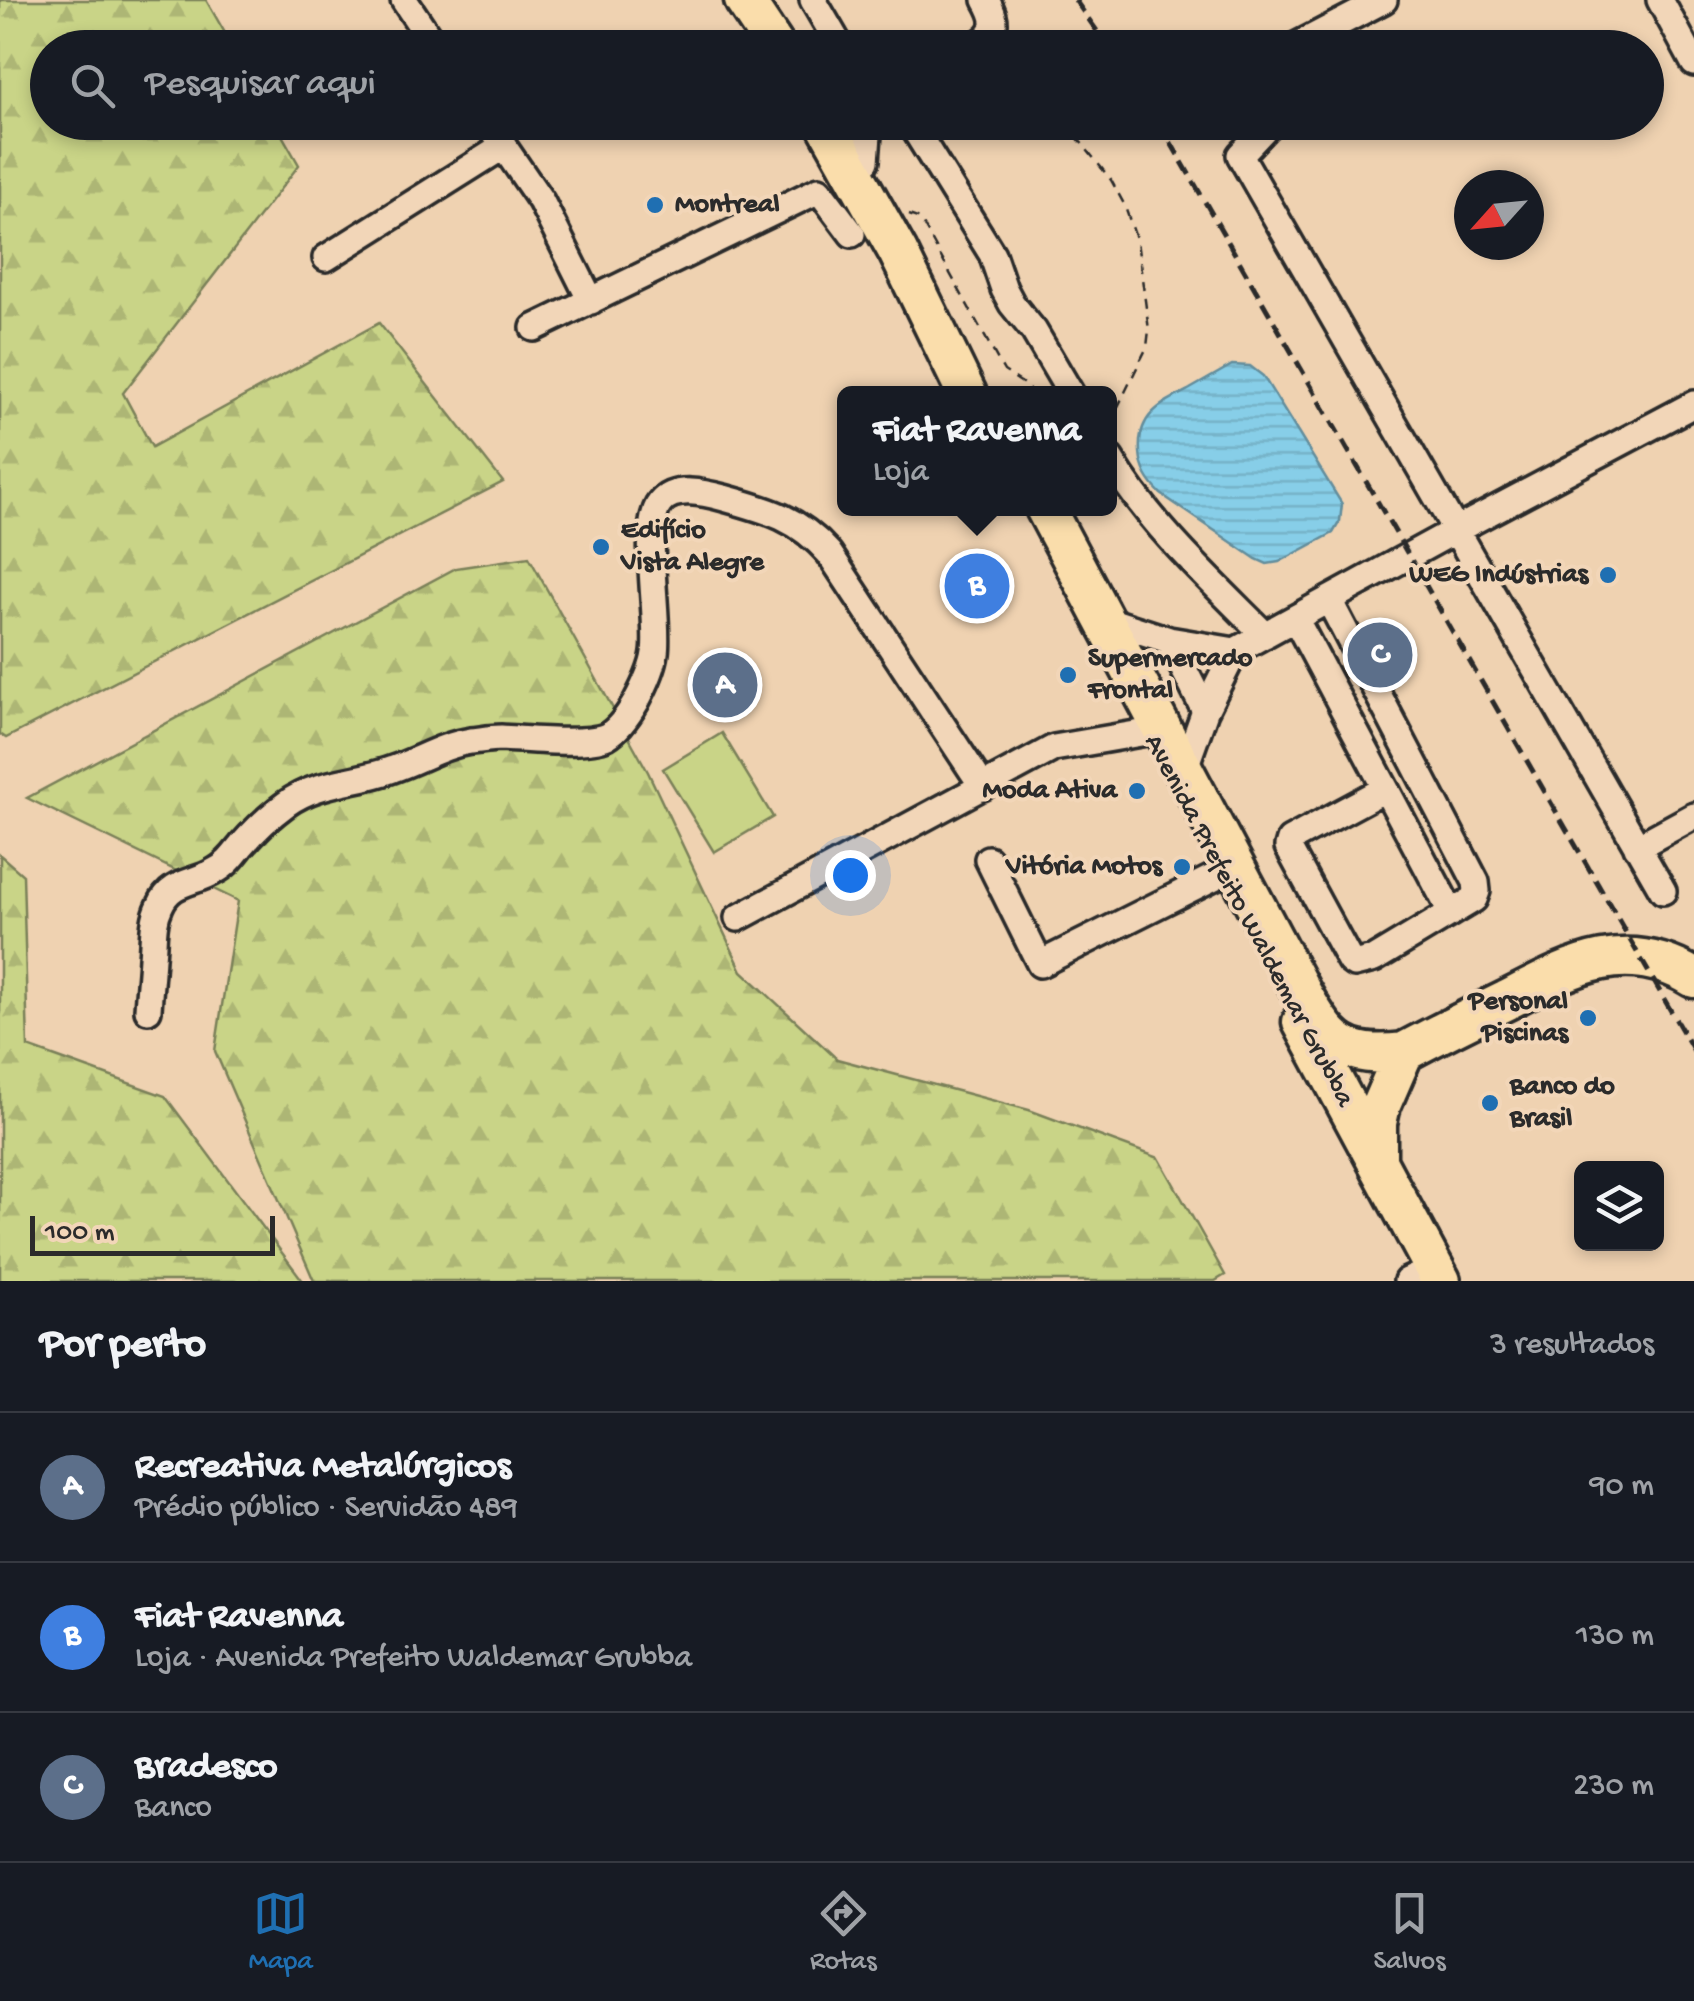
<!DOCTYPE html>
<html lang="pt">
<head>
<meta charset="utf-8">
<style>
  body { margin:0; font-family:"Gochi Hand",sans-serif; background:#20242c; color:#f1f3f6 }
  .controls { position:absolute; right:30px; bottom:30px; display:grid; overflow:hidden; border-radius:15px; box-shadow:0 5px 15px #0003 }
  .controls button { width:90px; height:90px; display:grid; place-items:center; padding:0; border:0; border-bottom:2px solid #363941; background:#171b24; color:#f1f3f6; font:50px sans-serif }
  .compass { position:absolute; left:1454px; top:170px; width:90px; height:90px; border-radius:50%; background:#171b24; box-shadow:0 5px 15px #0003; rotate:243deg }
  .scale { position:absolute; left:30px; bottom:25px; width:245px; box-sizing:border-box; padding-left:10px; border:5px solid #2b2b2b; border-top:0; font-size:28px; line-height:35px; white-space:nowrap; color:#2b2b2b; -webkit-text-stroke:8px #f2d6b8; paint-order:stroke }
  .you { position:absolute; left:850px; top:875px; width:35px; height:35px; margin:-25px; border:8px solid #fff; border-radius:50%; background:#1a73e8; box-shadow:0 0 0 15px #1a73e833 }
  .badge { display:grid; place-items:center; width:65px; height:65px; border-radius:50%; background:#1f6fb2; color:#fff; font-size:32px; font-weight:700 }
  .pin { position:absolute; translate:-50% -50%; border:5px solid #fff; box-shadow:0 2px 10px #0006 }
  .popup { position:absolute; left:837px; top:386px; width:280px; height:130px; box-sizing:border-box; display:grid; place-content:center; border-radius:15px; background:#171b24; filter:drop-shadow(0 2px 8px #0005); font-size:32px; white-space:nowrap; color:#9ea1a6 }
  .popup b { font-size:38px; color:#f1f3f6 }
  .popup::after { content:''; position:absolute; left:50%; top:100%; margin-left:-20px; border:20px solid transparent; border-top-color:#171b24 }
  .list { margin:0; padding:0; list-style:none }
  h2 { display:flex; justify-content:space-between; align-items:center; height:130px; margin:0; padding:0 40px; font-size:42px }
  h2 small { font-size:32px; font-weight:400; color:#9ea1a6 }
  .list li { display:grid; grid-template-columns:65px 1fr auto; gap:30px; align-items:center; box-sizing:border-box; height:150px; padding:0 40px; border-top:2px solid #363941 }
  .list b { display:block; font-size:38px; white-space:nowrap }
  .list p { margin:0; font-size:32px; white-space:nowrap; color:#9ea1a6 }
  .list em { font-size:32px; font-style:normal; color:#9ea1a6 }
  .icon { flex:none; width:55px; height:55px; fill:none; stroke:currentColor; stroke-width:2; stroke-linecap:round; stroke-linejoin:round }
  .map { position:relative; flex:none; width:1694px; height:1281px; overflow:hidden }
  .search { position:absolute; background:#171b24; box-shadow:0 5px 15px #0003; left:30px; right:30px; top:30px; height:110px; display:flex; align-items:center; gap:25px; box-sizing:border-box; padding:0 35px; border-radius:55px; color:#9ea1a6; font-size:38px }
  .sheet { height:580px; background:#171b24 }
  nav { display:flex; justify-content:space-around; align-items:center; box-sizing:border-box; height:140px; border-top:2px solid #363941; background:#171b24; font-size:28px; color:#9ea1a6 }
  nav a { display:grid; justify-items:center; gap:5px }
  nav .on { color:#1f6fb2 }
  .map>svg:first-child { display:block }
  .forest { fill:url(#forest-firs); stroke:#7a8059; stroke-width:2.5 }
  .pitch { fill:#c9d487; stroke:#7a8059; stroke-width:2.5 }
  .water { fill:url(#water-rules); stroke:#628d9c; stroke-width:2.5 }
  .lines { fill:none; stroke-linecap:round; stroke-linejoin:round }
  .minor-casing { stroke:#2b2b2b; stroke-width:32 }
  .highway-casing { stroke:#2b2b2b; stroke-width:45 }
  .path { stroke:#2b2b2b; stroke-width:2.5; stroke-dasharray:10 8; stroke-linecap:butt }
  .minor { stroke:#f2d6b8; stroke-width:25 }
  .highway { stroke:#faddab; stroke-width:38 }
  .rail { stroke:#2b2b2b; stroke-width:5; stroke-dasharray:15 8; stroke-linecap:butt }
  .poi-dot { fill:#1f6fb2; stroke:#f2d6b8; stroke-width:4 }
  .labels { text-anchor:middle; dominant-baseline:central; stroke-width:8; stroke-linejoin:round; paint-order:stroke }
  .poi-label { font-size:28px; font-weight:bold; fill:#2b2b2b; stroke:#f2d6b8; text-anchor:start }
  .street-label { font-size:28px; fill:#2b2b2b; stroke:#f2d6b8 }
</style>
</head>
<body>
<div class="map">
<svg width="1694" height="1281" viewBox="0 0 1694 1281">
  <defs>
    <pattern id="forest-firs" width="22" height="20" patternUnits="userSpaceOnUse" patternTransform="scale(2.5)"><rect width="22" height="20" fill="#c9d487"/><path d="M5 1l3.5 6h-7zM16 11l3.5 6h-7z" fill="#adb675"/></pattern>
    <pattern id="water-rules" width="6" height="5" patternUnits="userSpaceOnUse" patternTransform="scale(2.5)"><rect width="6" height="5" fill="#87cee8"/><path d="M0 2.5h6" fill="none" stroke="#75b1c7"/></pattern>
  </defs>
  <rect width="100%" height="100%" fill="#efd2b1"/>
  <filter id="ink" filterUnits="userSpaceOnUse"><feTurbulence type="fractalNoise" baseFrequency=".01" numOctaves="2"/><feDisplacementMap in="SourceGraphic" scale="20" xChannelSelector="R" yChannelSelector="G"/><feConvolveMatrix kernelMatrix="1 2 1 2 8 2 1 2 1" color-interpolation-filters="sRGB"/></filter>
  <g filter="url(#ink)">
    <path class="forest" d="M0,0H206L233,47L48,48V122L275,123L299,165L123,393L152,447L379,323L503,482L6,738L0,734Z
      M529,557L648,772L742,971L837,1059L1029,1110L1159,1158L1225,1275L1215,1281H314L215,1051L238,901L27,798L456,568Z
      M0,855L23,875L28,1047L165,1096L303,1281H0Z"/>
    <path class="pitch" d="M722,733L773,817L714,852L663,769Z"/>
    <path class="water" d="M1232,365L1250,366L1263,376L1342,504L1340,521L1333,533L1279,562L1267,564L1256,559L1161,494C1149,482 1141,470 1140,452C1137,415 1161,404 1190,389C1204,381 1218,373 1232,365Z"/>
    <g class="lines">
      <defs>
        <path id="minor" d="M404,0L436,48
          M813,0L841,48
          M1660,0L1694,63
          M972,48C996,33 1000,25 986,0
          M1292,48L1384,0
          M487,122L541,201L591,301
          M910,122L992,254L1004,289L1012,304L1034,331L1071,394
          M1271,122L1240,155L1663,891
          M866,161L869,122
          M326,258L504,146
          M534,328L819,190L852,234
          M1110,458C1150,525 1210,580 1265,635
          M1329,600L1476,882L1477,891L1474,899L1374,959L1354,964L1350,961L1288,847L1290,840L1385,789
          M1295,618L1451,912
          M1104,619L1169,640L1235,651L1205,711L1184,770
          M1169,640L1205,711
          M1235,651L1456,530L1694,404
          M1637,847L1694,816
          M988,859L1040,964L1222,873
          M738,918L1054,748L1147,732
          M148,1010C149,993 151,975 152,958C154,940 152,922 160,906C171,880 194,884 215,871C227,865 234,855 242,845C255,830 271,815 286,804C319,780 357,783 393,769C420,760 443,745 471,741C481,740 491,738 501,738C526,739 585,746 607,736C619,729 629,714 636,702C644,687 653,669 655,653C660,619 641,526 660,503C674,485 705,493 724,498C768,510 798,518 829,553L983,787
          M1407,1281L1435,1268"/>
        <path id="highway" d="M744,0L776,48
          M825,122L898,252L967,394
          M1045,508L1302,993C1330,1043 1344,1059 1404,1052C1438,1034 1472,1017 1507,1000C1571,967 1625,936 1694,978
          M1302,1022L1441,1281
          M1377,1159V1123L1381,1105L1404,1052"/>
      </defs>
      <use href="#minor" class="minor-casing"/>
      <use href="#highway" class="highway-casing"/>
      <path class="path" d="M1065,122L1111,180L1124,204L1137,241L1149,330L1147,347L1110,423
        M909,215L920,219L1004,371L1028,387L1031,394"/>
      <use href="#minor" class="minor"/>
      <use href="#highway" class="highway"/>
      <path class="rail" d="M1075,0L1109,48
        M1159,122L1694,1051"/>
    </g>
  </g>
  <g class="poi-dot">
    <circle cx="655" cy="205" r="10"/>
    <circle cx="601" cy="547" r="10"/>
    <circle cx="1608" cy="575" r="10"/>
    <circle cx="1068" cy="675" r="10"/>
    <circle cx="1137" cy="791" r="10"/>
    <circle cx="1182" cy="867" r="10"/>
    <circle cx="1588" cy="1018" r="10"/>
    <circle cx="1490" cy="1103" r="10"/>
  </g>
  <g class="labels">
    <g class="poi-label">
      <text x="675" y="205">Montreal</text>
      <text x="621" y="531">Edifício<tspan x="621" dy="32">Vista Alegre</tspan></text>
      <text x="1588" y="575" text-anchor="end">WEG Indústrias</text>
      <text x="1088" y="659">Supermercado<tspan x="1088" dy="32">Frontal</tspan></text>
      <text x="1117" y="791" text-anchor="end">Moda Ativa</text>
      <text x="1162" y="867" text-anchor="end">Vitória Motos</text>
      <text x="1568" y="1002" text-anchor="end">Personal<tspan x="1568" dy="32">Piscinas</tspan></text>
      <text x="1510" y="1087">Banco do<tspan x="1510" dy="32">Brasil</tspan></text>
    </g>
    <g class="street-label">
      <text transform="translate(1248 921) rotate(62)">Avenida Prefeito Waldemar Grubba</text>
    </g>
  </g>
</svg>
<div class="controls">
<button><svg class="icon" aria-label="layers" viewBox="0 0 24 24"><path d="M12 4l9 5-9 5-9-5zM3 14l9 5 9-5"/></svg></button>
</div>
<svg class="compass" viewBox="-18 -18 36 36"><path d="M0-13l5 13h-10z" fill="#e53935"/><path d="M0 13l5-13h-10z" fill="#9ea1a6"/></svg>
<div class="scale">100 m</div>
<div class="you"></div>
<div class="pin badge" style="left:725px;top:685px;background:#5c6f8a">A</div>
<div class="pin badge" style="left:977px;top:586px;background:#3f7fe0">B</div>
<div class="popup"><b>Fiat Ravenna</b>Loja</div>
<div class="pin badge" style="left:1380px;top:655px;background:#5c6f8a">C</div>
<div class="search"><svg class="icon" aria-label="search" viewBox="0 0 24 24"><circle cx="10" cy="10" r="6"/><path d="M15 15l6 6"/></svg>Pesquisar aqui</div>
</div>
<section class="sheet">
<h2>Por perto<small>3 resultados</small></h2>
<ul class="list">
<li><span class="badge" style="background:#5c6f8a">A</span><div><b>Recreativa Metalúrgicos</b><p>Prédio público · Servidão 489</p></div><em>90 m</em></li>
<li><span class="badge" style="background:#3f7fe0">B</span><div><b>Fiat Ravenna</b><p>Loja · Avenida Prefeito Waldemar Grubba</p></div><em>130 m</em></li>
<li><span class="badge" style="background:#5c6f8a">C</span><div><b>Bradesco</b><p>Banco</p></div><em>230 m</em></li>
</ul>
</section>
<nav>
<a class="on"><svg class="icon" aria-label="map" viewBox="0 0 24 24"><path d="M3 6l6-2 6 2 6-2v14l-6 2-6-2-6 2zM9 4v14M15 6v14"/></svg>Mapa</a>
<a><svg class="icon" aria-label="directions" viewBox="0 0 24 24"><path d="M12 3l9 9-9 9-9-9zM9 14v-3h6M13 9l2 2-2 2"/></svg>Rotas</a>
<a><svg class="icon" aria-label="saved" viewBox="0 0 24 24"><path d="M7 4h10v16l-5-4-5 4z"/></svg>Salvos</a>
</nav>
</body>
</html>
